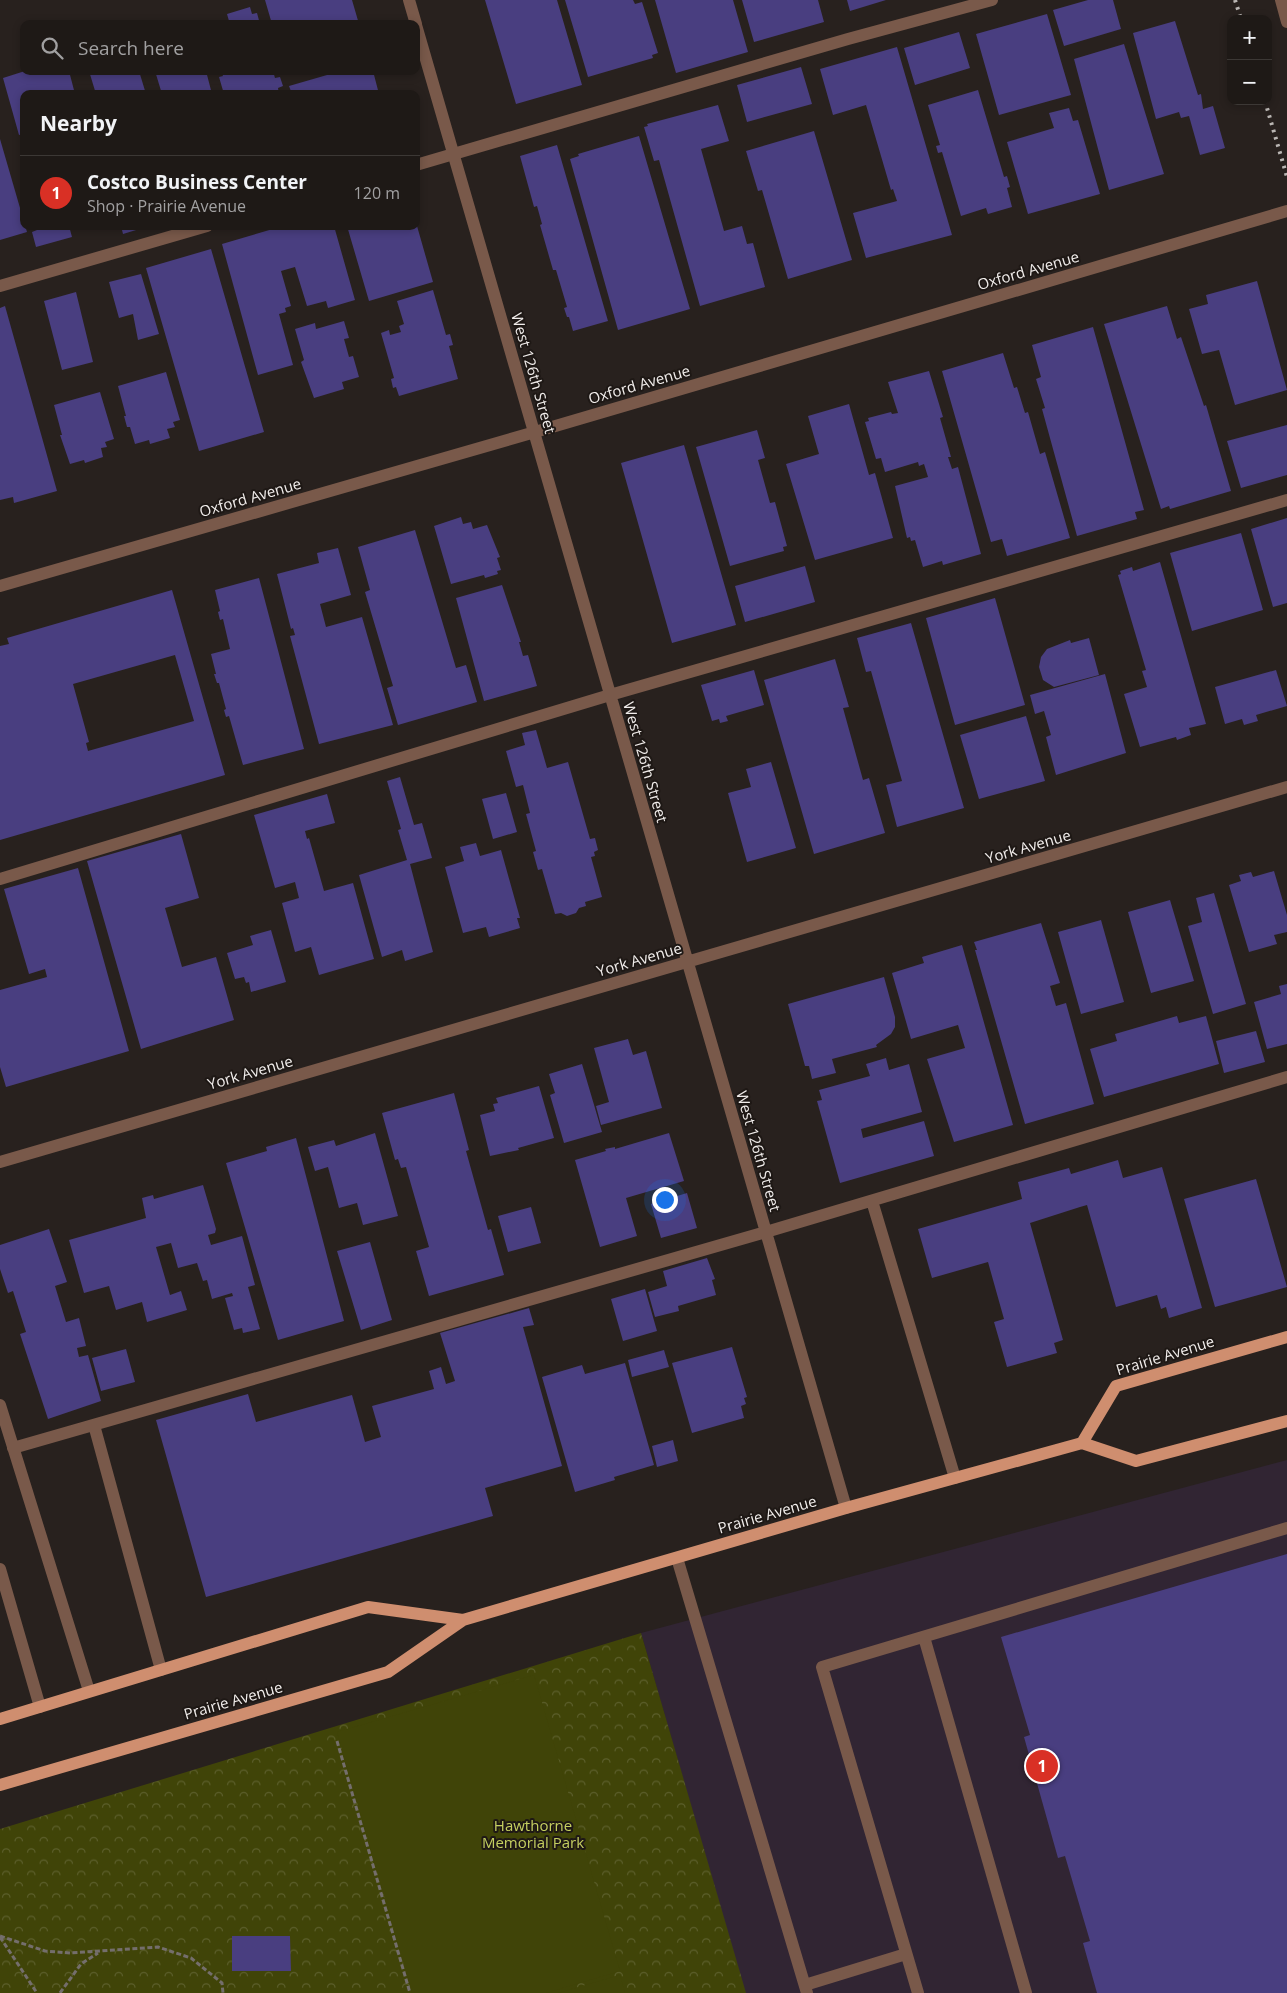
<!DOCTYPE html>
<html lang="en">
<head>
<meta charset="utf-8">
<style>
  body { margin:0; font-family:"Open Sans",sans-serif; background:#26221f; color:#f1f3f6 }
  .controls { position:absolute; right:15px; top:15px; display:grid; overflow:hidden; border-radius:10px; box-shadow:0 2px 8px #0003 }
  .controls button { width:45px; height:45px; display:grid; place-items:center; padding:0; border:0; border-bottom:1px solid #3c3835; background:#1e1916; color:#f1f3f6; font:25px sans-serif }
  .you { position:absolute; left:664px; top:1199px; width:18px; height:18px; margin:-12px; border:4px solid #fff; border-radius:50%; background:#1a73e8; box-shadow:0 0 0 8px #1a73e833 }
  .badge { display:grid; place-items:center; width:32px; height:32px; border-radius:50%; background:#d93025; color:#fff; font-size:16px; font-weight:700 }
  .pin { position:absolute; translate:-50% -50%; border:2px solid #fff; box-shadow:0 1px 5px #0006 }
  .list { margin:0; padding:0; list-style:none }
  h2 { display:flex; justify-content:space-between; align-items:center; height:65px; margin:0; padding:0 20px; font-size:21px }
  h2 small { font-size:16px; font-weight:400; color:#a1a0a1 }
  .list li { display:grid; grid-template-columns:32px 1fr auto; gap:15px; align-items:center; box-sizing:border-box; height:75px; padding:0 20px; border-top:1px solid #3c3835 }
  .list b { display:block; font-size:19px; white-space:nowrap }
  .list p { margin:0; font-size:16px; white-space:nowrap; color:#a1a0a1 }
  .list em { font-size:16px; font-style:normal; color:#a1a0a1 }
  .icon { flex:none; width:28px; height:28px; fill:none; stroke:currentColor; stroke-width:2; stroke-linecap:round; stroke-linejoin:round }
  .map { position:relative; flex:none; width:1287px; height:1993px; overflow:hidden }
  .search { position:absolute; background:#1e1916; box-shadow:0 2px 8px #0003; left:20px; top:20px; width:400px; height:55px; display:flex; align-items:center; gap:12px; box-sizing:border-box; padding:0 18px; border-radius:10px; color:#a1a0a1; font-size:19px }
  .panel { position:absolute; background:#1e1916; box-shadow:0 2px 8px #0003; left:20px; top:90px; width:400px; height:140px; border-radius:10px }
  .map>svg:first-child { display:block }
  .commercial { fill:#312533 }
  .park { fill:url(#park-crowns) }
  .garden { fill:#404408 }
  .building { fill:#493e80; fill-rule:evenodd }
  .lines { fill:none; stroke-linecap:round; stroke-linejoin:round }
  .path { stroke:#746e6c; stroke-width:3; stroke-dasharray:5 2.5; stroke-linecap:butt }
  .minor { stroke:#79594a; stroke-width:12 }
  .major { stroke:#cf8e6f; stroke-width:12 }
  .rail { stroke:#bab6b3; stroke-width:4; stroke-dasharray:2.5 5; stroke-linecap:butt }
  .labels { text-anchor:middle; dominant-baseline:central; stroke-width:4; stroke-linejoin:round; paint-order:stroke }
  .street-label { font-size:15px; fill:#f1edeb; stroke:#1e1815 }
  .park-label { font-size:15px; fill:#c5cf60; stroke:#1e1815 }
</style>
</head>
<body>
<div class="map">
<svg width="1287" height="1993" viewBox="0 0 1287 1993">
  <defs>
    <pattern id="park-crowns" width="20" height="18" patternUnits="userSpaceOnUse" patternTransform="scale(1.25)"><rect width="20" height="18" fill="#404408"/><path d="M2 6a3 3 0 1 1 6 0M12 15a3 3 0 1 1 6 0" fill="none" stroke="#5c5f2c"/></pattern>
  </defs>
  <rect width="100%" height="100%" fill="#28211e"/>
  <path class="commercial" d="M1287,1460V1993H745L641,1633Z"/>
  <path class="park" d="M641,1633L746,1993H0V1829Z"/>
  <path class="garden" d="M534,1675L620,1971L546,1993H412L337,1732Z
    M620,1975L625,1993H558Z"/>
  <path class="building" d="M265,0H352L359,24H272Z
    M485,0H557L582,85L516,104Z
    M565,0H633L635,4L642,2L658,53L652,55L653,58L588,77Z
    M655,0H733L748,52L676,73Z
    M742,0H818L824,22L754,42Z
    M847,0H886L850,11Z
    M1088,0H1113L1121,29L1064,46L1053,10Z
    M250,7L252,14L257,13L260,24H223L229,21L227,14Z
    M1047,14L1071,95L999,115L976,34Z
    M1175,21L1198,95L1201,94L1203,109L1213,106L1225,148L1200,155L1189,116L1181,118L1179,112L1156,119L1133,33Z
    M959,32L970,68L915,85L904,48Z
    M1124,44L1164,174L1109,190L1074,59Z
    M897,47L952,235L866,258L853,213L897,201L893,189L891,190L866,105L833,115L820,69Z
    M801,67L812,104L747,122L737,85Z
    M25,71H69L75,94H24V134L19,135L3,78Z
    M89,71H139L146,94H96Z
    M155,71H206L212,94H162Z
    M221,71H273L275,78L280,77L283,86L278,88L279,94H224L219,77L223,76Z
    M326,71H373L379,94H292L289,86L327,75Z
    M978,90L1004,177L1007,176L1010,187L1007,188L1012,207L988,214L986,208L961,216L942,152L938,153L936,146L940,145L928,105Z
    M718,105L729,141L701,149L724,231L742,226L747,244L753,243L765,287L700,306L659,160L654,161L644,127L648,126L647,124Z
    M1069,108L1073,121L1078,120L1100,194L1028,214L1007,142L1054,128L1049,113Z
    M814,131L852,260L788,279L762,190L758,191L746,151Z
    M639,136L690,309L618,330L570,159L579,156L578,154Z
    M0,139L27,232L0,240Z
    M557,145L608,321L573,331L569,317H567L564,308L567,307L556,270H553L540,225L542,224L537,206L534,207L520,156Z
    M36,226H69L72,237L36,247L32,232L37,230Z
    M121,226H146V227L123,234Z
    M283,226H334L355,300L328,308L326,301L307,306L295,267L281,271L291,306L285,308L286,312L279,314L293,365L258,375L222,244Z
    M347,226H417L433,282L369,301Z
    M211,249L264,432L199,451L146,268Z
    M141,274L159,334L138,340L133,314L119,318L109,282Z
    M1257,281L1287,390L1235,405L1219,350L1202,354L1189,309L1208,304L1206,295Z
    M433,290L446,335L450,334L453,345L449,346L458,379L399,396L396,387L393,388L391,379L394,378L381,333L389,330L390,335L401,332L399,326L404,324L397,301Z
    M76,292L93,362L62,370L44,301Z
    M5,306L57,491L14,503L13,497L0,500V308Z
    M1167,306L1177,339L1181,337L1204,406L1206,405L1231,491L1170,509L1169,506L1161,509L1104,324Z
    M344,321L349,338L344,339L349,357L353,356L359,377L342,382L344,389L314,398L301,362L304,360L295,329L315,323L316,329Z
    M1093,327L1144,510L1135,512L1137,519L1077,536L1042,409L1045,408L1036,379L1041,377L1032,345Z
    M1003,353L1014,388L1017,387L1025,413L1028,412L1040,454L1045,452L1070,538L1007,556L1002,539L991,542L942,371Z
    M929,371L943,417L940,418L951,457H948L952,469L958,467L981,554L943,565L942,561L923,567L915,540L911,541L910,537L907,538L895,486L928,477L924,464L919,466L918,462L885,472L881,458L876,459L865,422L869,421L868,418L891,412L892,414L898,413L888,382Z
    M166,372L180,420L173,422L175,427L167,429L170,438L150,444L149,440L135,444L130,427H127L124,416H126L118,386Z
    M100,392L114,439L105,442L107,447L101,448L103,457L85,463L84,460L70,464L60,435H62L54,405Z
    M849,404L869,475L875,473L893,538L815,560L786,464L819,454L808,416Z
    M1287,425V475L1241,488L1227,441Z
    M757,430L765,458L758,460L770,503L775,502L787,546L783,547L784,551L730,566L696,447Z
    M684,445L736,625L672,643L621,463Z
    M461,517L463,524L471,522L473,529L487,525L500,557L497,558L501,570L497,571L498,574L485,578L484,575L451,584L434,526Z
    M1287,518V603L1273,607L1251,529Z
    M415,530L456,668L466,665L477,702L398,725L387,688L393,686L365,592L370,590L358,547Z
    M1241,533L1263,610L1192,631L1170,553Z
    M338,548L351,595L320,604L326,627L362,617L393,725L319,744L290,636L295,635L293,628L291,629L277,574L319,563L317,553Z
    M1160,562L1206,724L1189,728L1191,735L1177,740L1176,737L1140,747L1124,694L1147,687L1142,671L1146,670L1118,575L1121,574L1120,571L1132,567L1133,571Z
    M805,566L815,602L745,622L735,586Z
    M259,578L304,749L243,765L229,716L226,717L224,710L226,709L219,683H217L214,674H216L211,654L230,649L223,619L220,620L218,612L220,611L215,590Z
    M502,585L521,642H519L523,656L528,655L537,686L484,701L456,598Z
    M172,590L225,775L0,840V646L9,644L7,638ZM175,655L194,721L88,751L86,743L89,742L73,684Z
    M995,598L1025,705L955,725L926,618Z
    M911,623L964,808L897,827L886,785L902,781L871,671L866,672L857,638Z
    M1089,638L1099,675L1054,687L1043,680L1039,667L1041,657L1047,649L1070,640L1071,643Z
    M835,659L849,707L843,708L863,780L869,778L885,833L814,854L764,680Z
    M754,670L764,705L726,716L728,721L720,723L719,719L712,721L701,685Z
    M1276,670L1287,706L1256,715L1258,721L1244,725L1242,719L1225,724L1215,687Z
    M1105,674L1126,753L1056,775L1046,737L1051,735L1044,711L1035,714L1030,695Z
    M1026,716L1045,781L979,799L960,735Z
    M536,730L547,768L568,762L590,839L595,838L598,850L594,852L595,856L591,857L602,897L585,902L586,906L579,908L576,913L567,916L561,913L555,914L542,869L538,870L533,852L536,851L526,814L530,813L523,785L516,787L506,751L525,745L522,733Z
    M771,762L796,848L747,862L728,793L751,787L746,769Z
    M400,777L414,825L422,823L432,858L410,864L433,952L405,961L402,950L382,957L359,875L407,860L398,830L401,829L387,781Z
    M506,793L517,832L493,839L482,799Z
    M327,794L335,823L305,831L307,839L309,838L324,891L353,883L374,959L319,975L311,947L295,952L282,903L299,898L295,882L275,888L254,815Z
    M181,834L199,898L165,908L182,967L216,957L234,1020L141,1049L87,861Z
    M476,843L480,856L501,850L520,918H517L520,928L489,937L486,927L463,933L445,867L464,861L460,847Z
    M78,868L129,1051L6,1087L0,1067V990L47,977L45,969L29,974L4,889Z
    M1274,871L1287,915V932L1274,935L1277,944L1249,952L1229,885L1241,881L1239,875L1251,872L1253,877Z
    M1214,893L1246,1004L1213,1014L1188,926L1202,922L1196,898Z
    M1170,900L1194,981L1151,993L1128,912Z
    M1101,920L1124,1002L1081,1014L1058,932Z
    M1041,923L1060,983L1050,986L1056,1006L1066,1003L1094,1104L1025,1124L975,950H977L974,942Z
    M271,930L286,982L251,992L249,982L246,983L244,977L235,979L227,953L253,945L250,936Z
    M962,945L1013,1125L954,1142L927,1059L965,1048L958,1025L911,1039L892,973L924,963L922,957Z
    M884,977L895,1017V1027L891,1034L876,1045L877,1047L832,1059L836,1073L812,1079L809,1066H805L788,1004Z
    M1287,984V1044L1267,1049L1254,1002L1281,994L1279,986Z
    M1177,1016L1179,1023L1206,1016L1219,1064L1104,1097L1090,1049L1117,1041L1115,1034Z
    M1256,1031L1265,1062L1224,1073L1216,1041Z
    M628,1039L633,1055L646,1051L662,1108L601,1125L596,1106L609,1102L594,1048Z
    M886,1058L889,1070L909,1064L922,1112L861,1129L863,1138L924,1121L934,1156L840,1183L817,1101L822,1100L819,1090L870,1076L866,1064Z
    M582,1064L602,1132L564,1143L550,1095L555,1093L549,1074Z
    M539,1086L554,1138L518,1148L519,1150L490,1156L480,1115L495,1111L493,1104L498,1103L496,1098Z
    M454,1093L469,1150L466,1151L488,1230L491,1229L504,1275L429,1296L416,1251L429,1247L406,1167L401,1168L398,1159L395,1160L382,1113Z
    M375,1133L398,1216L363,1225L357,1203L339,1208L328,1167L315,1171L308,1147L334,1140L336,1146Z
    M669,1133L684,1181L626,1198L637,1236L600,1247L575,1160L606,1151L605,1149L615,1147V1149Z
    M296,1138L344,1321L278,1340L226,1163L267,1151L266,1147Z
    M1118,1160L1123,1178L1162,1167L1202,1308L1169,1318L1166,1307L1161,1309L1157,1295L1116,1307L1087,1205L1080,1207L1030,1223L1063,1340L1054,1343L1057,1353L1007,1367L994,1322L1004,1319L988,1262L932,1278L918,1229L1022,1199L1018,1182L1069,1168L1071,1174Z
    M1256,1179L1287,1287L1215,1307L1184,1199Z
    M203,1185L216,1229L215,1233L208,1235L211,1245L242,1236L255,1285L248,1287L260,1329L243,1333L242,1328L234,1330L225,1298L233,1296L232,1293L212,1299L207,1280L203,1281L197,1263L178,1268L171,1243L156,1247L170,1295L181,1291L187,1310L147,1322L142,1302L116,1310L109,1286L84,1293L69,1240L146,1218L142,1198L153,1195L154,1199Z
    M687,1193L697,1228L661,1238L651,1204Z
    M531,1207L541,1243L508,1252L498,1216Z
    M49,1229L67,1282L55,1286L66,1322L79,1318L86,1346L77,1348L79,1357L88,1355L101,1401L48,1419L20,1334L26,1332L13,1291L8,1293L0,1269V1245Z
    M370,1242L392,1320L361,1330L337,1251Z
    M707,1258L715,1279L712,1280L716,1295L678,1306L679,1311L655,1317L648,1292L667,1286L663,1271Z
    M645,1289L657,1331L623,1341L611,1299Z
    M529,1308L534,1325L523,1327L562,1466L485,1488L493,1516L206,1597L156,1420L248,1394L256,1422L352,1395L365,1442L381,1437L372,1406L434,1389L429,1371L441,1367L446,1384L455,1381L440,1333Z
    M732,1347L747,1397L744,1398L746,1404L741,1406L744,1418L692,1433L672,1363Z
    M126,1349L135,1382L101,1391L92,1358Z
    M664,1350L669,1367L632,1377L628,1360Z
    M625,1363L654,1465L614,1477L615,1480L575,1492L542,1377L582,1365L585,1374Z
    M673,1440L678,1461L657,1467L652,1446Z
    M1287,1554V1993H1097L1083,1943L1090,1941L1065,1856L1058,1858L1024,1737L1030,1735L1001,1637Z
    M232,1936H290L291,1971H232Z"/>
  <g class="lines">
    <path class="path" d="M337,1741L410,1993
      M0,1936L45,1951L70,1953L158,1947L191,1958L222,1983L223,1993
      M0,1937L37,1993
      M60,1993L81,1964L98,1953"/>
    <path class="minor" d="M409,0L416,24
      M1281,0L1287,22
      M416,25L846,1508
      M416,165L848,39L992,0
      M0,286L207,226
      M0,586L535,432L1287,211
      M0,879L610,695L1287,500
      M0,1162L1287,787
      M872,1201L955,1478
      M0,1405L89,1691
      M94,1425L161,1670
      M13,1448L766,1232L1287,1077
      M677,1558L807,1993
      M0,1569L40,1707
      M924,1637L1026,1993
      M805,1985L906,1954
      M918,1993L822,1667L1287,1528"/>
    <path class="major" d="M1082,1443L1116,1386L1287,1337
      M0,1719L368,1607L463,1620
      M0,1785L388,1672L463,1620L846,1508L1082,1443L1136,1461L1287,1421"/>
    <path class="rail" d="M1235,0L1241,19
      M1265,101L1287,177"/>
  </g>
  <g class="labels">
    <g class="street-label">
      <text transform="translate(1028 270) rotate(-16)">Oxford Avenue</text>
      <text transform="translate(534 373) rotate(74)">West 126th Street</text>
      <text transform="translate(639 384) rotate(-16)">Oxford Avenue</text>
      <text transform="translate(250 497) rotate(-16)">Oxford Avenue</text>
      <text transform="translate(646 762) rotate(74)">West 126th Street</text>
      <text transform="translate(1028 846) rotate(-16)">York Avenue</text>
      <text transform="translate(639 959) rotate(-16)">York Avenue</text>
      <text transform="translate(250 1072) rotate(-16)">York Avenue</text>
      <text transform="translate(759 1151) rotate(74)">West 126th Street</text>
      <text transform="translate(1165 1355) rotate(-17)">Prairie Avenue</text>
      <text transform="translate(767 1514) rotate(-16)">Prairie Avenue</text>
      <text transform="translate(233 1700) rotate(-16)">Prairie Avenue</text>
    </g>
    <g class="park-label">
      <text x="533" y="1825">Hawthorne<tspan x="533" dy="17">Memorial Park</tspan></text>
    </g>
  </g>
</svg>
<div class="controls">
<button>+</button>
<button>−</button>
</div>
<div class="you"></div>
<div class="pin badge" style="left:1042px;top:1766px">1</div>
<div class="search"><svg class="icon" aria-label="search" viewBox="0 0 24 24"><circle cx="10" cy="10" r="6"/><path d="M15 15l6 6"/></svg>Search here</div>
<section class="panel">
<h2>Nearby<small></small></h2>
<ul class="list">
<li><span class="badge">1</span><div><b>Costco Business Center</b><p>Shop · Prairie Avenue</p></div><em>120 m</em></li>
</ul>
</section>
</div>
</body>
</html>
